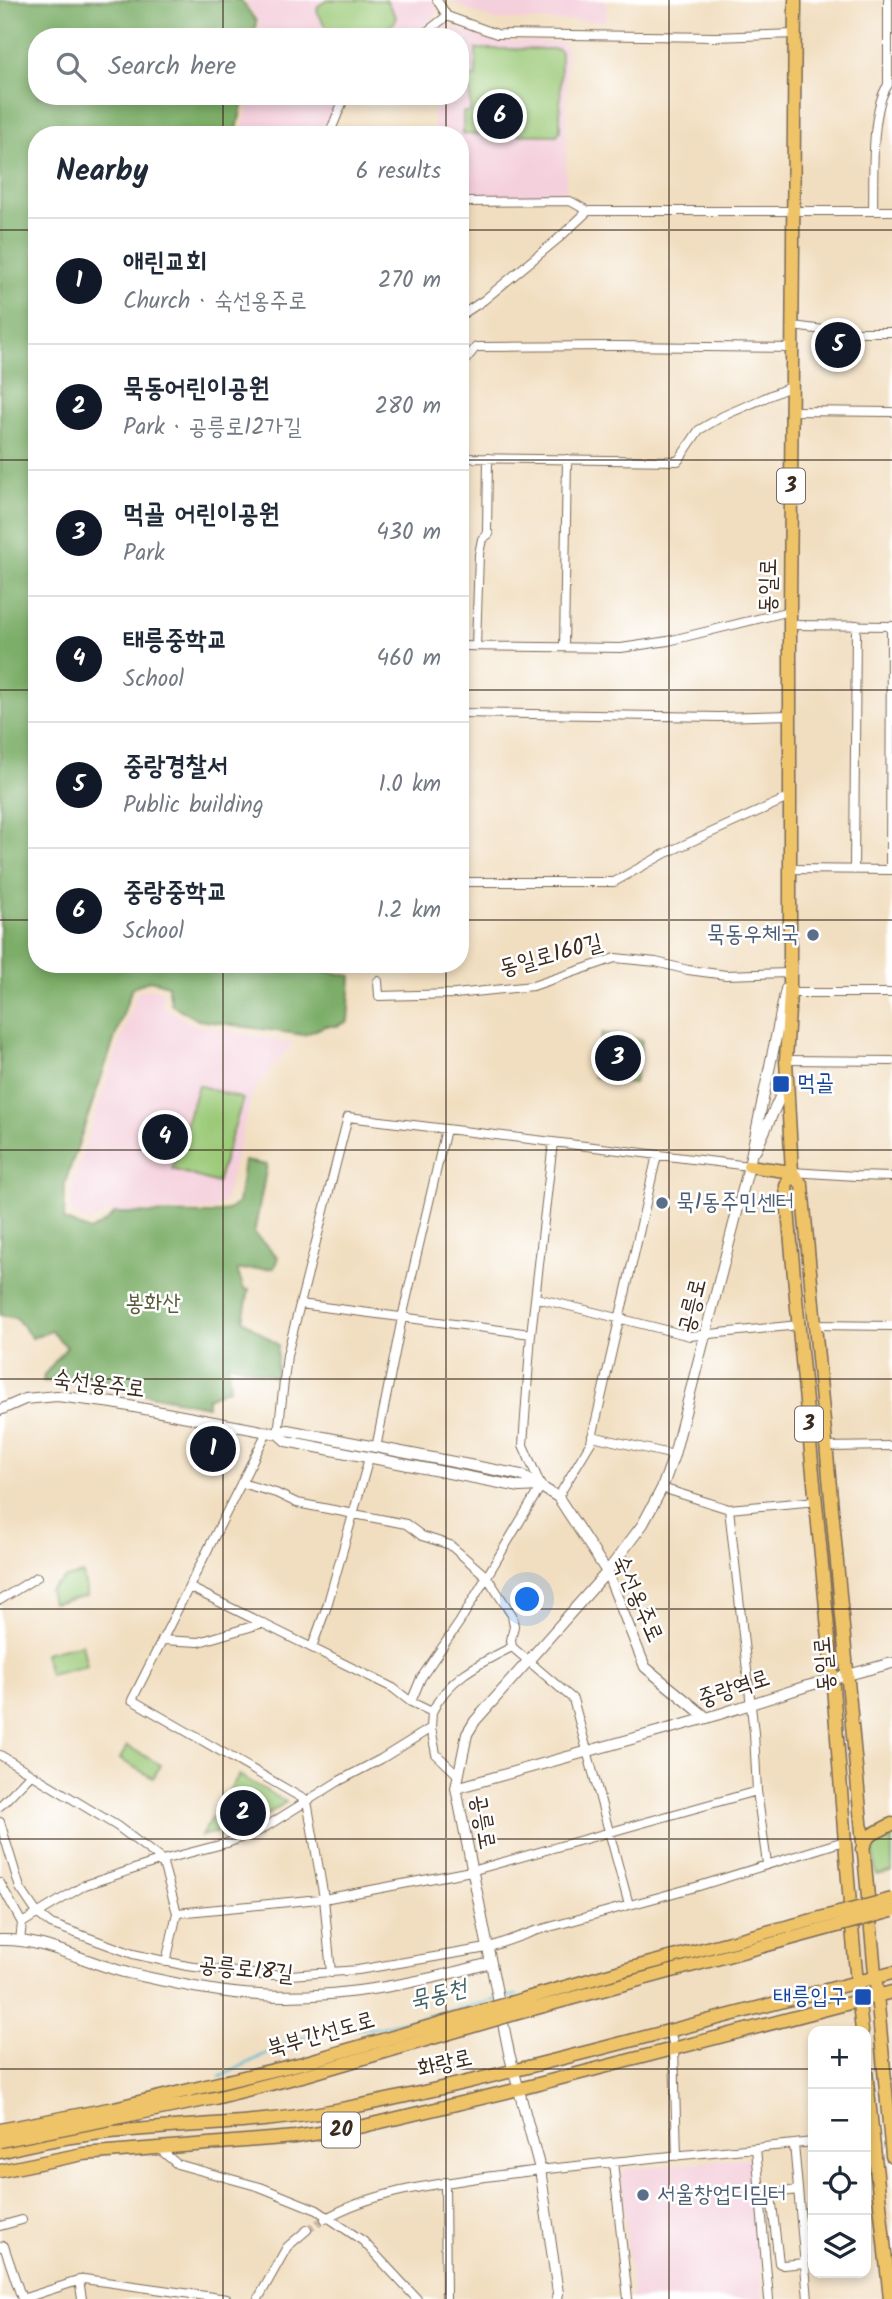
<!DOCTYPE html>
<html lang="en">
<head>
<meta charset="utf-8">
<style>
  body { margin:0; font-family:Kalam,"Poor Story",sans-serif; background:#f2f2f3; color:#1f2937 }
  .controls { position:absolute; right:21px; bottom:21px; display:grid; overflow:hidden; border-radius:14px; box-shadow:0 4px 10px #0003 }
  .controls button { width:63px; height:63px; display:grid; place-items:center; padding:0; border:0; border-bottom:2px solid #e0e1e3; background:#fff; color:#1f2937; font:35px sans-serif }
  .you { position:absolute; left:528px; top:1600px; width:24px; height:24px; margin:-18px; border:5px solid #fff; border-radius:50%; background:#1a73e8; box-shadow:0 0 0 10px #1a73e833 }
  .badge { display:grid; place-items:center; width:46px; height:46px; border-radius:50%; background:#111827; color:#fff; font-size:23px; font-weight:700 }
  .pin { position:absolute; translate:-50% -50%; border:4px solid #fff; box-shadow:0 2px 7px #0006 }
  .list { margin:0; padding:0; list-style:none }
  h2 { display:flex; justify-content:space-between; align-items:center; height:91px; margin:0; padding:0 28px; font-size:30px }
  h2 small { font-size:23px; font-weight:400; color:#747a83 }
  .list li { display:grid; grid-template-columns:46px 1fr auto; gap:21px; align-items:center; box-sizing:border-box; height:126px; padding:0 28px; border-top:2px solid #e0e1e3 }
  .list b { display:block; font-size:26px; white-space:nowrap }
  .list p { margin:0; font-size:23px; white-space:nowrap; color:#747a83 }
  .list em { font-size:23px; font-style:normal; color:#747a83 }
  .icon { flex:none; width:38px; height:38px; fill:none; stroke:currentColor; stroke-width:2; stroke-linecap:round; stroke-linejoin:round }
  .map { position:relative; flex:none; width:892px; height:2299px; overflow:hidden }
  .search { position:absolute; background:#fff; box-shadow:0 4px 10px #0003; left:28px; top:28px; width:441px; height:77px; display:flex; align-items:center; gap:18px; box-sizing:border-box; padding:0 24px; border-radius:28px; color:#747a83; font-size:26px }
  .panel { position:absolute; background:#fff; box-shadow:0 4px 10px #0003; left:28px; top:126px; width:441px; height:847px; border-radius:28px }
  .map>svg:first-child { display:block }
  .built { fill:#f4cfdc }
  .green { fill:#9cca79; stroke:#6c7a4c; stroke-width:2 }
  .forest { fill:#7dae69; stroke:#5c6c44; stroke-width:2 }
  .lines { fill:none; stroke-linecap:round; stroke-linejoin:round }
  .stream { stroke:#51b8cf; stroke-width:2.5 }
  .minor-tunnel { stroke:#cdbaa0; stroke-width:8; stroke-dasharray:8 4; stroke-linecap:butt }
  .minor-casing { stroke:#7b6957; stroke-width:10 }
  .tertiary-casing { stroke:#7b6957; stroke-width:12 }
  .primary-casing { stroke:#7b6957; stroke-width:15 }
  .minor { stroke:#fff; stroke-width:8 }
  .tertiary { stroke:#fff; stroke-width:10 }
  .primary { stroke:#efc469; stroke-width:12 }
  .trunk-bridge-casing { stroke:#7b6957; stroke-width:15; stroke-linecap:butt }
  .trunk-bridge { stroke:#efc469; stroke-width:12 }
  .grid { fill:none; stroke:#3b2a1e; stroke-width:2; stroke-opacity:0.55 }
  .service-dot { fill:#5c6f8a; stroke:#fff; stroke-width:2.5 }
  .transit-dot { fill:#1a4fb4; stroke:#fff; stroke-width:2.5 }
  .labels { text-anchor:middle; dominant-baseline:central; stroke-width:5; stroke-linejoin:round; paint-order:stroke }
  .shield { fill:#fff; stroke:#766a62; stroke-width:2 }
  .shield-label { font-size:21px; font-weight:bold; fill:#3b2a1e }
  .street-label { font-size:23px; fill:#3b2a1e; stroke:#fff }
  .service-label { font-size:23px; fill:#4e5e75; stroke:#fff; text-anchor:start }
  .transit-label { font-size:23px; fill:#164399; stroke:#fff; text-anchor:start }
  .park-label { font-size:23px; fill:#585a39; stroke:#fff }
  .water-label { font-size:24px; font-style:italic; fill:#446365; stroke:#fff }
</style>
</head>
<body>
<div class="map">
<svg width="892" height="2299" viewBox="0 0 892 2299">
  <rect width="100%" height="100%" fill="#fff"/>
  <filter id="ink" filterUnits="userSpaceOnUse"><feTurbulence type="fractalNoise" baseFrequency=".0143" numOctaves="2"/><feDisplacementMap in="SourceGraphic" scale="14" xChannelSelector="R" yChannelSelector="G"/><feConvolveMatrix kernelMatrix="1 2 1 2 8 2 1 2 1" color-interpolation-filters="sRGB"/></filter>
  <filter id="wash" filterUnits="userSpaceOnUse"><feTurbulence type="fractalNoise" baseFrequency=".00686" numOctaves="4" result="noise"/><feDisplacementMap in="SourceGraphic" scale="28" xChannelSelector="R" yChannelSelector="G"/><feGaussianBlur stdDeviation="1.57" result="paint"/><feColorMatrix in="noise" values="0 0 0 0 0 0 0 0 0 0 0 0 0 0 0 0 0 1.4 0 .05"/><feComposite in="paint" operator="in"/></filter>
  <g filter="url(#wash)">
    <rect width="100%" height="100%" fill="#f1dec0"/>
    <path class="built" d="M245,0H432L438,11L431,22L405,37H260L258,21Z
      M452,0H606V21L494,20L455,4Z
      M445,25L499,41L562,42L567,47L566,193L563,197H460V135H434L433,96H460V37H434Z
      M250,96H340L322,135H263L243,127Z
      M153,989L164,991L162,1005L191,1024L293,1043L253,1091L225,1201L213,1210L110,1212L89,1222L71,1212L72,1183L137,992Z
      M751,2158L763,2299H632L621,2173L625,2169Z"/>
    <path class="green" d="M328,0H386L396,17L394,23L369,37H331L317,11L318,6Z
      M476,49H558L561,52L560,131L557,135L463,134V112H470V77H476Z
      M602,1033L642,1040L634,1083L594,1077Z
      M198,1085L243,1099L217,1183L172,1169Z
      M83,1574L87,1596L52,1603L49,1590L66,1578Z
      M82,1644L87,1666L49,1675L44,1653Z
      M127,1746L161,1765L153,1778L120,1759Z
      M239,1775L286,1802L255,1823L201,1836Z
      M892,1837V1872L876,1875L873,1842Z"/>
    <path class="forest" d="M0,0H241L256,21L255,37H37V96H244L236,135H37V964H319L326,971L351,976L348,1021L337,1026H325L304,1035L198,1020L171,1004L168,985L150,980L132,988L65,1183L64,1220L90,1231L108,1220L115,1213L212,1214L230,1209L238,1203L244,1161L267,1165L254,1234L278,1257L274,1268L237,1270L244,1289L249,1290L243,1320L278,1345L276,1377L228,1363L230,1388L207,1398V1406L93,1384L43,1381L44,1375L67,1347L51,1331L32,1338L16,1318L0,1315Z"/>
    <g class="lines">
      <path class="stream" d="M220,2077L285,2044L321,2030L377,2028L517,1995"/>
    </g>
  </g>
  <g filter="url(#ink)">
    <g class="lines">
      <path class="minor-tunnel" d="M307,2230L325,2219"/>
      <defs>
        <path id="minor" d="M437,0L447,16L497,34L716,37L795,34
          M420,37L447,16
          M329,135L345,96
          M460,202L570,201L588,211
          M873,211C874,179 870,110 888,85V0
          M460,316L484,300L559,238L588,211H892
          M793,326L839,332H892
          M460,367L476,347L617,346L793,348
          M792,411L892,412
          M460,458L678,461L699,430L723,416L792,386
          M790,625L892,626
          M460,646L621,648L668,641L790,611
          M476,646L479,554L482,539L489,534L487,532L488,458
          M564,647L567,459
          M460,713L719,717L790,715
          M789,869L892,870
          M854,870L856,625
          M890,870L891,626
          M460,882H614L666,853L790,797
          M378,981L379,996L455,994L533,986L615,958L656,962L688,970L726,975L789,973
          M790,993H892
          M786,1060L892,1061
          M792,1172L856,1176L892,1177
          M537,1298L690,1336L799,1325
          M300,1304L531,1334
          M815,1325L892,1326
          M267,1432L132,1700L307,1801L324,1898L331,1973
          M278,1434L287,1355L348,1117L749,1166
          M592,1436L674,1455
          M827,1447L892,1446
          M376,1448L402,1318L446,1129
          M241,1483L276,1493L297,1503L406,1524L422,1536L450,1545L487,1577L512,1615L514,1626L511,1640L512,1647L573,1699L629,1905
          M662,1488L729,1509L817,1501
          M558,1497L591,1442L657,1155
          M729,1509L754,1733L757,1791L767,1864
          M189,1587L393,1688L411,1702L432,1712L431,1728L436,1754L458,1775
          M0,1600L37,1577
          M162,1640L199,1642L263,1623
          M312,1647L327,1606L369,1458
          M411,1702L421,1678L459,1623L541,1486L523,1445L531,1334L553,1142
          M432,1712C448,1678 480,1663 512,1647
          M0,1755L117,1826L162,1860L177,1913L166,1962
          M0,1806L30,1775
          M0,1822L20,1888L37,1913L51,1924L133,1954L187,1966L260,1975H290L358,1970L487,1948L535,1931L699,1886L844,1841
          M0,1883L22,1923
          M177,1913L329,1898L471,1871L757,1791
          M20,1941L22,1923L85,1885L162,1860L227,1843L259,1831L339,1781L381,1759L431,1728
          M670,2030L674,2047L677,2156
          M794,2144L808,2299
          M157,2147L177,2164L260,2187L317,2210L363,2241L417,2299
          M756,2148L769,2299
          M613,2162L628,2299
          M445,2182L446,2299
          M798,2190L774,2193L771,2196L779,2263L783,2265L805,2263
          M325,2219C375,2190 443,2183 500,2175C604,2161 709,2153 813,2142
          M0,2226L22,2220
          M0,2247L4,2246L22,2299L84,2279L227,2299
          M79,2280L82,2299
          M258,2299L287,2247L307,2230"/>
        <path id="tertiary" d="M756,1150L786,1084
          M0,1410L25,1399L57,1396L113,1403L278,1434L287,1430L521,1475L558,1497L607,1572L645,1667L707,1718
          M278,1434L286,1441L520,1487L540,1486
          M456,1788L707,1718L807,1686L892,1663
          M0,1940C44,1938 86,1963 128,1973C170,1982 216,1993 259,1995C336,2000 416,1984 490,1963
          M557,2299L558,2293L540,2169L509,2053L456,1788L467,1734L475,1721L607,1572L643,1524L662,1488L674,1455L749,1166L786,989"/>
        <path id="primary" d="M795,0L790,611V993L786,1060L792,1172L786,1186C799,1341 816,1496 830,1651C841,1778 848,1905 862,2031
          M749,1166L792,1172
          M792,1172L802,1185C834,1508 860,1832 892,2156
          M862,1849L869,1836L892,1824
          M866,2071L890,2299
          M0,2152C111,2121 224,2131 336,2110C425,2094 512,2071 599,2049C697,2024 795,1999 892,1973
          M0,2171L83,2154L295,2137L364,2126L519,2089L892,1992"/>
      </defs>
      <use href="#minor" class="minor-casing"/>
      <use href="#tertiary" class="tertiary-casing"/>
      <use href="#primary" class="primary-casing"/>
      <use href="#minor" class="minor"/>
      <use href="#tertiary" class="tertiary"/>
      <use href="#primary" class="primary"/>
      <defs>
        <path id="trunk-bridge" d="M0,2130L114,2108L303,2063L624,1970L892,1899
          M0,2141L215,2098L306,2075L518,2013L892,1911"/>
      </defs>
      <use href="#trunk-bridge" class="trunk-bridge-casing"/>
      <use href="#trunk-bridge" class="trunk-bridge"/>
    </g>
  </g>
  <path class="grid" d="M223,0V37M446,0V37M669,0V2299M223,96V135M446,96V135M0,230H37M460,230H892M0,460H37M460,460H892M0,690H37M460,690H892M0,920H37M460,920H892M223,964V2299M446,964V2299M0,1150H892M0,1379H892M0,1609H892M0,1839H892M0,2069H813M866,2069H892"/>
  <g class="service-dot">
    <circle cx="813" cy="935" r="7"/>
    <circle cx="662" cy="1203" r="7"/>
    <circle cx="643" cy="2195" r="7"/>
  </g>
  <g class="transit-dot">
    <rect x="772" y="1075" width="18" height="18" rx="3.5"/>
    <rect x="854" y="1988" width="18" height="18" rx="3.5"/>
  </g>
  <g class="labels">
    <g class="shield">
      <rect x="777" y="468.5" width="28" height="35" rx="5"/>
      <rect x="795" y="1406.5" width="28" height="35" rx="5"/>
      <rect x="322" y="2112.5" width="38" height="35" rx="5"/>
    </g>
    <g class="shield-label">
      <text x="791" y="486">3</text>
      <text x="809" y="1424">3</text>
      <text x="341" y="2130">20</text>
    </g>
    <g class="street-label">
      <text transform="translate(769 586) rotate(-89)">동일로</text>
      <text transform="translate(551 956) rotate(-15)">동일로160길</text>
      <text transform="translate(693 1306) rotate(-76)">공릉로</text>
      <text transform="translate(99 1385) rotate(7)">숙선옹주로</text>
      <text transform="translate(637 1599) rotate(66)">숙선옹주로</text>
      <text transform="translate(825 1664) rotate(-95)">동일로</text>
      <text transform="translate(734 1689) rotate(-18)">중랑역로</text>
      <text transform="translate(482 1822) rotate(80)">공릉로</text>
      <text transform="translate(246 1970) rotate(6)">공릉로18길</text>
      <text transform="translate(321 2035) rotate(-16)">북부간선도로</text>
      <text transform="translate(445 2064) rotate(-13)">화랑로</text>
    </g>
    <g class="service-label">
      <text x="799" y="935" text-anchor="end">묵동우체국</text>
      <text x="676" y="1203">묵1동주민센터</text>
      <text x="657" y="2195">서울창업디딤터</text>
    </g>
    <g class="transit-label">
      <text x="797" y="1084">먹골</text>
      <text x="847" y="1997" text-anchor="end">태릉입구</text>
    </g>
    <g class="park-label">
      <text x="153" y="1304">봉화산</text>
    </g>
    <g class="water-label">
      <text transform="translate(438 1995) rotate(-14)">묵동천</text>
    </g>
  </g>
</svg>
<div class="controls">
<button>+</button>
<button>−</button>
<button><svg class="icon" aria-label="locate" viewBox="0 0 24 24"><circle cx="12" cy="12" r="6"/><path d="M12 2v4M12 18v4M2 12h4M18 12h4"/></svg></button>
<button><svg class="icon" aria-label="layers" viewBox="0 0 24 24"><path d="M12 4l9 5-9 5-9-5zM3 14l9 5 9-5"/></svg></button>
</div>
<div class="you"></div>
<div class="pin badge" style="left:213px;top:1449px">1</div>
<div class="pin badge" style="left:243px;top:1813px">2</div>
<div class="pin badge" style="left:618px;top:1058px">3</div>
<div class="pin badge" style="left:165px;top:1137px">4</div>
<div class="pin badge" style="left:838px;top:345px">5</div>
<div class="pin badge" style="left:500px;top:116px">6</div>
<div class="search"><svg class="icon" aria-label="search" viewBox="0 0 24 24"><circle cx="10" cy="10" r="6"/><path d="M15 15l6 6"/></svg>Search here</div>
<section class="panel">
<h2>Nearby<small>6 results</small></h2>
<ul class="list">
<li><span class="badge">1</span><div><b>애린교회</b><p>Church · 숙선옹주로</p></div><em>270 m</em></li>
<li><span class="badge">2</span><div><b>묵동어린이공원</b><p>Park · 공릉로12가길</p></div><em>280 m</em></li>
<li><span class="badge">3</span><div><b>먹골 어린이공원</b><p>Park</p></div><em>430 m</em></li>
<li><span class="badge">4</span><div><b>태릉중학교</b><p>School</p></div><em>460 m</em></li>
<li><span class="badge">5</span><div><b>중랑경찰서</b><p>Public building</p></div><em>1.0 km</em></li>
<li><span class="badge">6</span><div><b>중랑중학교</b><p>School</p></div><em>1.2 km</em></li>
</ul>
</section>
</div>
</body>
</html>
